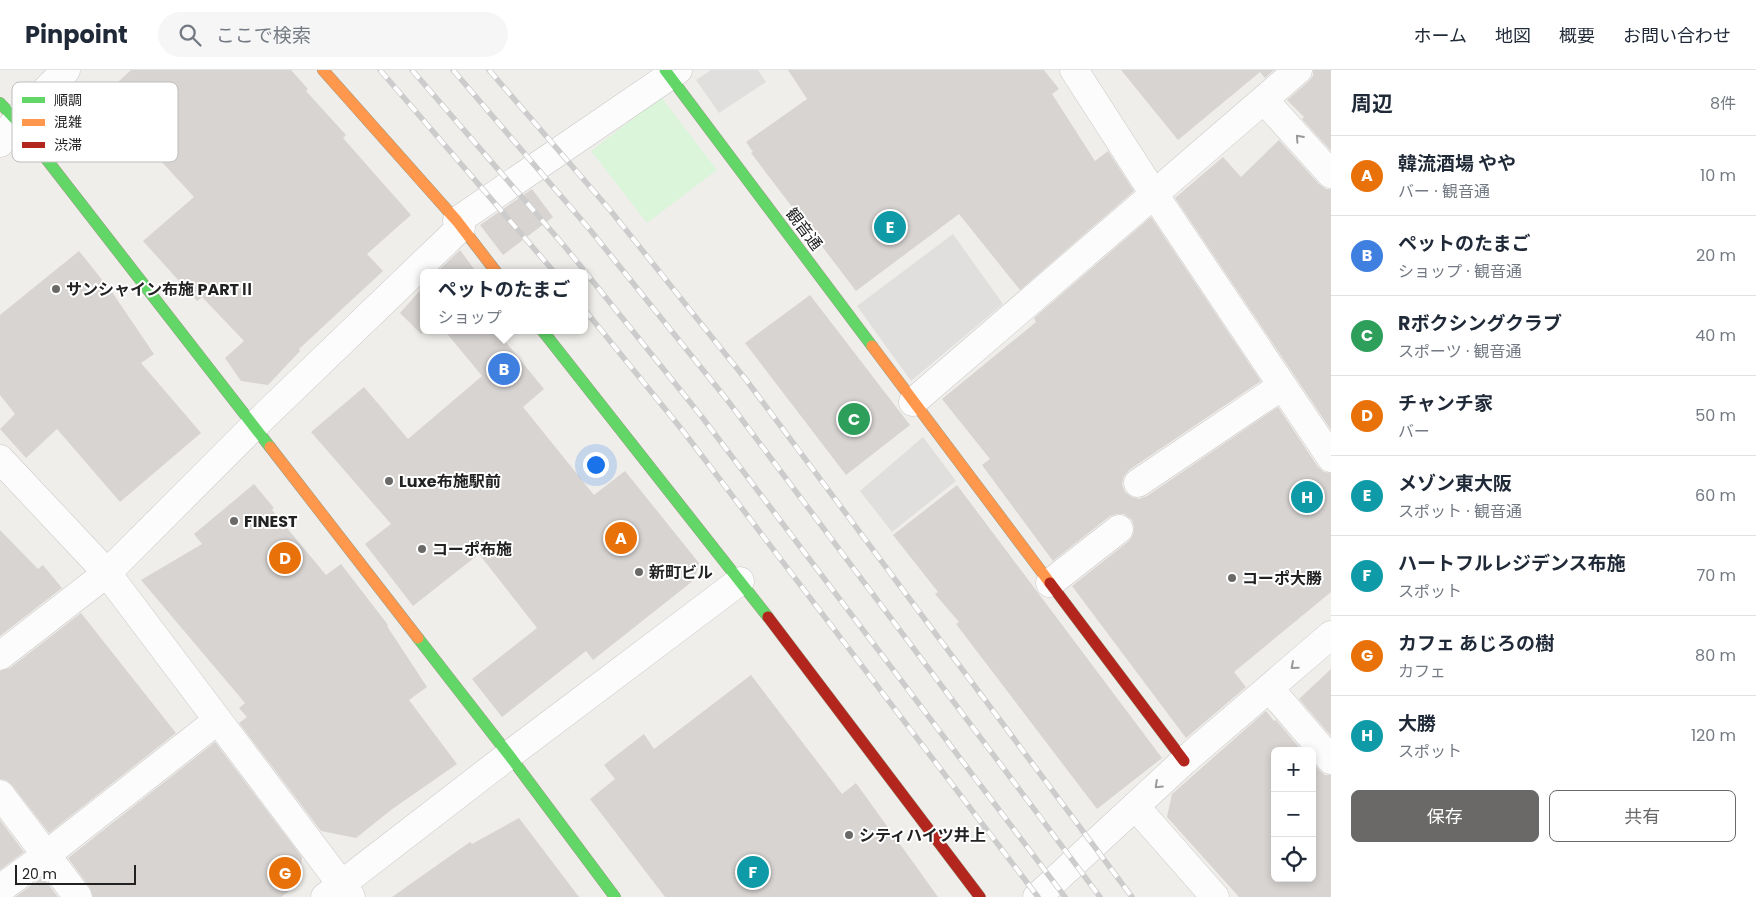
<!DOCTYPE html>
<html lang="ja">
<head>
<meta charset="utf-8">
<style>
  body { margin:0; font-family:Poppins,"Noto Sans JP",sans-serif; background:#f6f6f7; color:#1f2937 }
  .controls { position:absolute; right:15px; bottom:15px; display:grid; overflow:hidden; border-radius:8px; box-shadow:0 2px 8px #0003 }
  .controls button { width:45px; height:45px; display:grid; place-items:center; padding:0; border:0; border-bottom:1px solid #e0e1e3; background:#fff; color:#1f2937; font:25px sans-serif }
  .scale { position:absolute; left:15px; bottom:12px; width:121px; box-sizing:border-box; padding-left:5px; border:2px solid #222; border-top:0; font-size:14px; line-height:18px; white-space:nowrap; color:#222; -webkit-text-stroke:4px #fff; paint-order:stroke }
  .you { position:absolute; left:595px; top:394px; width:18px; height:18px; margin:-12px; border:4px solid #fff; border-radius:50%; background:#1a73e8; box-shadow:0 0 0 8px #1a73e833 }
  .badge { display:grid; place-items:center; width:32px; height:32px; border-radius:50%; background:#6a6968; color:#fff; font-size:16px; font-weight:700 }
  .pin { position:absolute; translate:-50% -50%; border:2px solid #fff; box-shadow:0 1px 5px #0006 }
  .popup { position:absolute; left:420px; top:199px; width:168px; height:65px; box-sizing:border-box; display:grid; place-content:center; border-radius:8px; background:#fff; filter:drop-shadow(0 1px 4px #0005); font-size:16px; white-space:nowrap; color:#747a83 }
  .popup b { font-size:19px; color:#1f2937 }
  .popup::after { content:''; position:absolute; left:50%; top:100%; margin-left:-10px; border:10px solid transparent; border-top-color:#fff }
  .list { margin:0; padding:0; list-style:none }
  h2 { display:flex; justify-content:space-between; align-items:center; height:65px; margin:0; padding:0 20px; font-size:21px }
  h2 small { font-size:16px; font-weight:400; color:#747a83 }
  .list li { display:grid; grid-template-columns:32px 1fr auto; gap:15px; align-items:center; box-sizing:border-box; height:80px; padding:0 20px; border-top:1px solid #e0e1e3 }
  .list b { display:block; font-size:19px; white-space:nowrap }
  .list p { margin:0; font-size:16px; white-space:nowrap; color:#747a83 }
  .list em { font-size:16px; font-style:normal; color:#747a83 }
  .actions { display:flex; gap:10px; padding:15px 20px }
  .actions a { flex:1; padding:11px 0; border:1px solid #6a6968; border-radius:8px; text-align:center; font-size:18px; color:#6a6968 }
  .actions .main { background:#6a6968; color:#fff }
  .icon { flex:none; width:28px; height:28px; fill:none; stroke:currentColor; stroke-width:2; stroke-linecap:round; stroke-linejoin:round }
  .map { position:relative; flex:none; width:1331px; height:827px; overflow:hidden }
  header { display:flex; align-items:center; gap:30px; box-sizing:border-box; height:70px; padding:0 25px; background:#fff; border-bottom:1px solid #e0e1e3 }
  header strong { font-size:24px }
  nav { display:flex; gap:28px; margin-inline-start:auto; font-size:18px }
  .search { width:350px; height:45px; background:#f6f6f7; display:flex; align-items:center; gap:12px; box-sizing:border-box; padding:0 18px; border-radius:28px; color:#747a83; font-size:19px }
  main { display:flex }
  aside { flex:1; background:#fff }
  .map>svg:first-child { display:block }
  .park { fill:#daf5da }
  .parking { fill:#e0dfde }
  .building { fill:#d7d4d2 }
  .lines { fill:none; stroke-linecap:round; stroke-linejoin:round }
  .street-casing { stroke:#c9c8c7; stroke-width:29 }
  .fast-casing { stroke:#999a82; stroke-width:12 }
  .slow-casing { stroke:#999a82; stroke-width:12 }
  .jam-casing { stroke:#999a82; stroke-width:12 }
  .street { stroke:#fdfcfc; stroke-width:28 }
  .fast { stroke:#63d668; stroke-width:11 }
  .slow { stroke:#ff974d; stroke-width:11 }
  .jam { stroke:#b3261e; stroke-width:11 }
  .rail-casing { stroke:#ccc; stroke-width:5.5 }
  .rail { stroke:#fff; stroke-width:4; stroke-dasharray:11; stroke-linecap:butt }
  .oneway { stroke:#9a9a9a }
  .poi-dot { fill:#6a6968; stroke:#fff; stroke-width:2 }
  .labels { text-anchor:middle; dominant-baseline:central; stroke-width:4; stroke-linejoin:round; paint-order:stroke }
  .street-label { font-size:16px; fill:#222; stroke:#fff }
  .poi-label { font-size:16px; font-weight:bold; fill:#222; stroke:#fff; text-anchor:start }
  .key { fill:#fff; stroke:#bdbdbd; stroke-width:1 }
  .key-label { font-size:14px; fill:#222 }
</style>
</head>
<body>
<header>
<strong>Pinpoint</strong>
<div class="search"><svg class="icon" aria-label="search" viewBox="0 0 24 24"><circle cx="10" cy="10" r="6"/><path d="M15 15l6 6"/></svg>ここで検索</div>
<nav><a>ホーム</a><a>地図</a><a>概要</a><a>お問い合わせ</a></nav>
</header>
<main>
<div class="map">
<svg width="1331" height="827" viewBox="0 0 1331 827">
  <rect width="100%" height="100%" fill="#f0eeeb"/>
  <path class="park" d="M661,27L717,100L647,153L591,81Z"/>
  <path class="parking" d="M711,0H758L766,12L719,43L696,10Z
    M953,164L1003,234L911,311L857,236Z
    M923,367L956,411L892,462L860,421Z"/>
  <path class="building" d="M131,0H291L308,19L306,21L346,65L343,68L411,145L367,184L383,201L299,279L300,281L268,315L241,311L225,288L244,271L202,227L197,231L143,171L194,127L102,27Z
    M788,0H1044L1059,19L1052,24L1095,91L1108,81L1134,121L1020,220L959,144L856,221L751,83L753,82L746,72L807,29Z
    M1121,0H1274L1265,8L1260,2L1178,70Z
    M1313,0H1331V81L1302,49L1304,47L1287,30L1308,12L1313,6Z
    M1279,70L1319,114L1326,119H1331V360L1175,128L1223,87L1241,107Z
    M532,119L553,147L503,185L480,155Z
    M1151,147L1261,311L1129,400L1124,406L1122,414L1125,422L1132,427L1139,429L1147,426L1278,337L1318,397L1324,402L1331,403V522L1234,602L1246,617L1186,668L1072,516L1129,471L1133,465L1134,457L1132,450L1124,444H1117L1110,446L1053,491L982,395L990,389L942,329L1036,252L1034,248Z
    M460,180L477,203H437L441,198Z
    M79,181L112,222L154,284L141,293L201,363L120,432L57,359L26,388L0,359L15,344L0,325V245Z
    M424,216L425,260L421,264L400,243Z
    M810,225L910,355L846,405L745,273Z
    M444,260H496L544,319L523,337L594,425L625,401L699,493L694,510L593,590L586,581L502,647L472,609L537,558L479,484L413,536L365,474L391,454L311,362L364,317L408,369L482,306Z
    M254,414L274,438L272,440L326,505L341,494L388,555L387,556L427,617L409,630L457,694L391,740L356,768L321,761L239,653L247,647L239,638L245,633L141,510L202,474L194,464Z
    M957,415L1162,688L1097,739L956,554L959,552L935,524L938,522L893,465Z
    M0,460L38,499L43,495L62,518L0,566Z
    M81,543L176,663L49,763L12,715L6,710L0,709V601L10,598Z
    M1331,599V666L1299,629Z
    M751,605L842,724L856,713L938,827H665L590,729L615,709L604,695L644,664L654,679Z
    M1266,641L1274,651L1276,650L1302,681H1275V808H1312V692L1320,701L1325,705H1331V827H1239L1167,747L1172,724Z
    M215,672L302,787L299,814L281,827H93L90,818L68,788Z
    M519,748L579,827H392L470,772L472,774Z
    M0,750L24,782L0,800Z
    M43,807L58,827H15Z"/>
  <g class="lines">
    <defs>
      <path id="street" d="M1074,0L1154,124L1331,388
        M1264,30L1331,104
        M0,73L16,50L66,0
        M457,151L678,0
        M913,332L1298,0
        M0,389L107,503L351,827
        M1138,413L1282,316
        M1050,513L1119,459
        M0,586L107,503L254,356L461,157
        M1269,618L1331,690
        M0,724L78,827
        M1135,736L1215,827
        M0,819L46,785L218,650
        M325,827L509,685L740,511
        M1037,827L1184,691L1331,565"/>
      <path id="fast" d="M665,0L872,276
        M0,33L16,50L270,377
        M542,260L768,547
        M418,568L509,685L615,827"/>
      <path id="slow" d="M323,0L457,151L497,203
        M872,276L1050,513
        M270,377L418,568"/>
      <path id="jam" d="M1050,513L1184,691
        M768,547L980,827"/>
    </defs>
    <use href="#street" class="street-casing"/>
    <use href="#fast" class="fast-casing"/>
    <use href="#slow" class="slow-casing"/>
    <use href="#jam" class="jam-casing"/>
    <use href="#street" class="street"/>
    <use href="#fast" class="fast"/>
    <use href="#slow" class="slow"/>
    <use href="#jam" class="jam"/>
    <defs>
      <path id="rail" d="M380,0L555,203
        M412,0L566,178L702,347L1065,827
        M453,0L591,161L728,331L1100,827
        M489,0L610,140L747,311L1132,827
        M584,239L683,361L1038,827"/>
    </defs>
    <use href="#rail" class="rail-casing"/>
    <use href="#rail" class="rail"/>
  </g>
  <defs><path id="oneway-chevron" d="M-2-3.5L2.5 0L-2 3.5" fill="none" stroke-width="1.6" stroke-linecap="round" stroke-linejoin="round" transform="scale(1.25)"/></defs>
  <g class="oneway">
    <use href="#oneway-chevron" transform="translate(1299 68) rotate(-132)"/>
    <use href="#oneway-chevron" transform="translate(1294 596) rotate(139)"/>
    <use href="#oneway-chevron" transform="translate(1158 715) rotate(137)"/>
  </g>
  <g class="poi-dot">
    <circle cx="56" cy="219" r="5"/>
    <circle cx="389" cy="411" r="5"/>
    <circle cx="234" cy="451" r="5"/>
    <circle cx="422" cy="479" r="5"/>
    <circle cx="639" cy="502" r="5"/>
    <circle cx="1232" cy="508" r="5"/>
    <circle cx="849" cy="765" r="5"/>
  </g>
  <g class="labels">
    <g class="street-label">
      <text transform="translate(804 159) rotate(53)">観音通</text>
    </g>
    <g class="poi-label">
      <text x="66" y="219">サンシャイン布施 PARTⅡ</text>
      <text x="399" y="411">Luxe布施駅前</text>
      <text x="244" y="451">FINEST</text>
      <text x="432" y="479">コーポ布施</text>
      <text x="649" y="502">新町ビル</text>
      <text x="1242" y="508">コーポ大勝</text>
      <text x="859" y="765">シティハイツ井上</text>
    </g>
  </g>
  <rect x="12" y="12" width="166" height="80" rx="8" class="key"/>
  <rect x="22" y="27" width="23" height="6" fill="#63d668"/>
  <rect x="22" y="49" width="23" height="7" fill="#ff974d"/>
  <rect x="22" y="72" width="23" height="6" fill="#b3261e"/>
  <g class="key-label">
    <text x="54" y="35">順調</text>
    <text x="54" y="57">混雑</text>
    <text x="54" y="80">渋滞</text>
  </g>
</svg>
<div class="controls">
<button>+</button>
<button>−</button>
<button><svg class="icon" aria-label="locate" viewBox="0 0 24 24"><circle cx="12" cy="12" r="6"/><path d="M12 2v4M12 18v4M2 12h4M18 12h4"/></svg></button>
</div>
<div class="scale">20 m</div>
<div class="you"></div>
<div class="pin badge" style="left:621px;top:468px;background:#e8710a">A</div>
<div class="pin badge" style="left:504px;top:299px;background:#3f7fe0">B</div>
<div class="popup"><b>ペットのたまご</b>ショップ</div>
<div class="pin badge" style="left:854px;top:349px;background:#2e9e5b">C</div>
<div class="pin badge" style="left:285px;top:488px;background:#e8710a">D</div>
<div class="pin badge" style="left:890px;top:157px;background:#0f9aa8">E</div>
<div class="pin badge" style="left:753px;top:802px;background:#0f9aa8">F</div>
<div class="pin badge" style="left:285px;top:803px;background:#e8710a">G</div>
<div class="pin badge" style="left:1307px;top:427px;background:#0f9aa8">H</div>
</div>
<aside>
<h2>周辺<small>8件</small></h2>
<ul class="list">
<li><span class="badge" style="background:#e8710a">A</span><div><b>韓流酒場 やや</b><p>バー · 観音通</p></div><em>10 m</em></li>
<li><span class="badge" style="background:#3f7fe0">B</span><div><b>ペットのたまご</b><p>ショップ · 観音通</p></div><em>20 m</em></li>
<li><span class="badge" style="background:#2e9e5b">C</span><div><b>Rボクシングクラブ</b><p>スポーツ · 観音通</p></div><em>40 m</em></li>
<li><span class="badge" style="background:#e8710a">D</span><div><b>チャンチ家</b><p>バー</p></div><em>50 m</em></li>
<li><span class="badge" style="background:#0f9aa8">E</span><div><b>メゾン東大阪</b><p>スポット · 観音通</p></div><em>60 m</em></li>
<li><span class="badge" style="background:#0f9aa8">F</span><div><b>ハートフルレジデンス布施</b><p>スポット</p></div><em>70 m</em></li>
<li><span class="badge" style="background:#e8710a">G</span><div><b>カフェ あじろの樹</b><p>カフェ</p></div><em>80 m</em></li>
<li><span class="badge" style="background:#0f9aa8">H</span><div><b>大勝</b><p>スポット</p></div><em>120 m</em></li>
</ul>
<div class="actions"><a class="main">保存</a><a>共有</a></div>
</aside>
</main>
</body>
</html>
